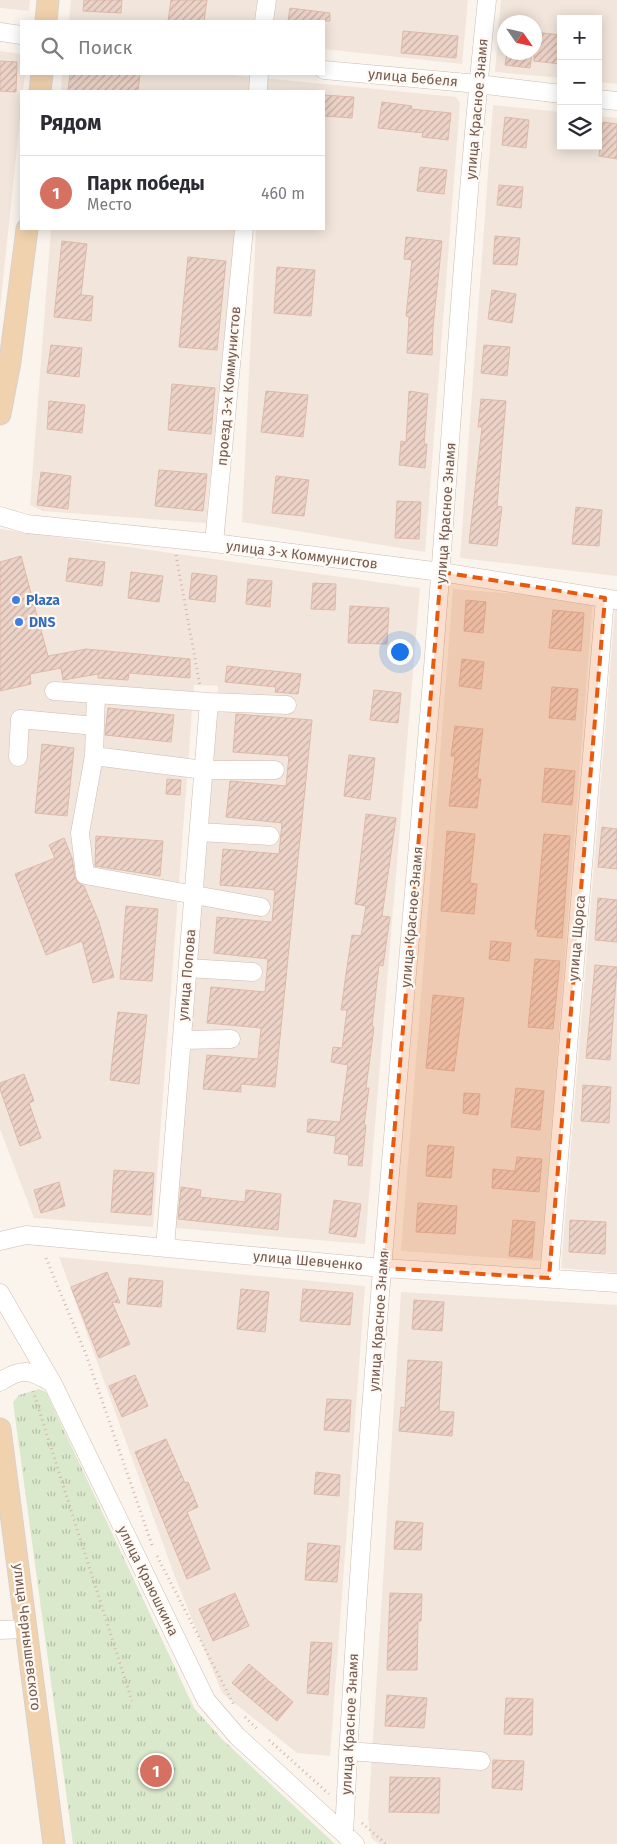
<!DOCTYPE html>
<html lang="ru">
<head>
<meta charset="utf-8">
<style>
  body { margin:0; font-family:"Fira Sans",sans-serif; background:#f7f7f7; color:#2b2b33 }
  .controls { position:absolute; right:15px; top:15px; display:grid; overflow:hidden; border-radius:0px; box-shadow:0 2px 12px #0003 }
  .controls button { width:45px; height:45px; display:grid; place-items:center; padding:0; border:0; border-bottom:1px solid #e1e1e2; background:#fff; color:#2b2b33; font:25px sans-serif }
  .compass { position:absolute; left:497px; top:15px; width:45px; height:45px; border-radius:50%; background:#fff; box-shadow:0 2px 12px #0003; rotate:124deg }
  .you { position:absolute; left:399px; top:651px; width:18px; height:18px; margin:-12px; border:4px solid #fff; border-radius:50%; background:#1a73e8; box-shadow:0 0 0 8px #1a73e833 }
  .badge { display:grid; place-items:center; width:32px; height:32px; border-radius:50%; background:#d67061; color:#fff; font-size:16px; font-weight:700 }
  .pin { position:absolute; translate:-50% -50%; border:2px solid #fff; box-shadow:0 1px 5px #0006 }
  .list { margin:0; padding:0; list-style:none }
  h2 { display:flex; justify-content:space-between; align-items:center; height:65px; margin:0; padding:0 20px; font-size:21px }
  h2 small { font-size:16px; font-weight:400; color:#7c7c81 }
  .list li { display:grid; grid-template-columns:32px 1fr auto; gap:15px; align-items:center; box-sizing:border-box; height:75px; padding:0 20px; border-top:1px solid #e1e1e2 }
  .list b { display:block; font-size:19px; white-space:nowrap }
  .list p { margin:0; font-size:16px; white-space:nowrap; color:#7c7c81 }
  .list em { font-size:16px; font-style:normal; color:#7c7c81 }
  .icon { flex:none; width:28px; height:28px; fill:none; stroke:currentColor; stroke-width:2; stroke-linecap:round; stroke-linejoin:round }
  .map { position:relative; flex:none; width:617px; height:1844px; overflow:hidden }
  .search { position:absolute; background:#fff; box-shadow:0 2px 12px #0003; left:20px; top:20px; width:305px; height:55px; display:flex; align-items:center; gap:12px; box-sizing:border-box; padding:0 18px; border-radius:0px; color:#7c7c81; font-size:19px }
  .panel { position:absolute; background:#fff; box-shadow:0 2px 12px #0003; left:20px; top:90px; width:305px; height:140px; border-radius:0px }
  .map>svg:first-child { display:block }
  .residential { fill:#f2e6dc; fill-rule:evenodd }
  .park { fill:url(#park-tufts) }
  .building { fill:url(#building-hatch); stroke:#deb9aa }
  .lines { fill:none; stroke-linecap:round; stroke-linejoin:round }
  .minor-casing { stroke:#cdbcb3; stroke-width:19 }
  .major-casing { stroke:#d8d1cf; stroke-width:23 }
  .path { stroke:#d3b6aa; stroke-width:3; stroke-dasharray:1 4; stroke-linecap:butt }
  .minor { stroke:#fff; stroke-width:18 }
  .major { stroke:#f1d2ae; stroke-width:21 }
  .marked { fill:#e8590c; fill-opacity:0.2; stroke:#e8590c; stroke-width:4; stroke-dasharray:10 6; stroke-linejoin:round }
  .shop-dot { fill:#3f7fe0; stroke:#fef9f3; stroke-width:2 }
  .labels { text-anchor:middle; dominant-baseline:central; stroke-width:4.5; stroke-linejoin:round; paint-order:stroke }
  .street-label { font-size:14px; fill:#745b52; stroke:#fef9f3 }
  .shop-label { font-size:14px; font-weight:bold; fill:#366cbe; stroke:#fef9f3; text-anchor:start }
</style>
</head>
<body>
<div class="map">
<svg width="617" height="1844" viewBox="0 0 617 1844">
  <defs>
    <pattern id="park-tufts" width="24" height="20" patternUnits="userSpaceOnUse" patternTransform="scale(1.25)"><rect width="24" height="20" fill="#dae8cc"/><path d="M3 7l-1-3M5 7V3M7 7l1-3M15 17l-1-3M17 17v-4M19 17l1-3" fill="none" stroke="#b5bfa8"/></pattern>
    <pattern id="building-hatch" width="6" height="6" patternUnits="userSpaceOnUse" patternTransform="scale(1.25)"><rect width="6" height="6" fill="#edd3c7"/><path d="M-1 1l2-2M0 6l6-6M5 7l2-2" fill="none" stroke="#c5aea4"/></pattern>
  </defs>
  <rect width="100%" height="100%" fill="#fbf4ed"/>
  <path class="residential" d="M0,0H30L29,11L0,8Z
    M71,0H468L462,64L324,49V21H69Z
    M501,0H617V84L598,82V19H561V78L495,72ZM504,22H534V52H504Z
    M0,51L21,54V74H25L23,91H21V110L0,309Z
    M62,74H225L250,77L249,91H61Z
    M264,78L456,97L460,103L425,552L242,522L256,229H324V91H263Z
    M493,105L561,112V146H598V116L617,118V576L460,558Z
    M51,229H235L206,523L42,511L30,505Z
    M0,529L420,588L365,1244L175,1228L218,686L194,685L153,1227L34,1218L0,1129Z
    M453,589L593,600L541,1261L401,1251Z
    M615,608H617V1273L561,1268Z
    M59,1257L365,1286L330,1756L297,1753L222,1693L175,1577Z
    M401,1292L617,1305V1844H379L371,1838L368,1818Z"/>
  <path class="park" d="M39,1389L46,1392L194,1708L223,1740L335,1844H73L13,1402L19,1395Z"/>
  <path class="building" d="M84,0H122L121,13L83,11Z
    M171,0H207L204,21H168Z
    M290,8L330,13V21H288Z
    M403,31L458,36L456,58L401,53Z
    M534,32L561,35L560,64L534,61Z
    M507,52H532L530,68L505,65Z
    M0,61L17,62L16,92L0,91Z
    M70,74H140L138,91H68Z
    M324,95L354,97L352,118L324,116Z
    M382,102L412,106L411,109L451,113L448,140L422,137L423,133L378,128Z
    M505,117L529,120L526,148L502,145Z
    M603,122L617,124V159L599,156Z
    M420,167L447,170L444,194L417,191Z
    M499,185L523,187L521,208L497,205Z
    M495,236L520,238L517,265L493,264Z
    M406,237L442,241L433,327L432,355L407,353L409,317L406,316L412,260L404,259Z
    M62,241L87,244L81,295L93,296L91,321L54,317Z
    M188,257L226,261L217,350L179,347Z
    M277,267L315,270L311,316L274,313Z
    M492,290L516,294L512,323L488,319Z
    M51,345L82,348L79,377L47,373Z
    M484,345L510,347L507,376L481,373Z
    M172,384L215,388L211,434L168,430Z
    M266,391L308,395L303,437L261,432Z
    M409,391L428,394L424,444H427L425,468L399,465L401,441L406,442Z
    M481,399L506,401L497,506L502,507L497,546L469,543L482,427H478Z
    M49,401L85,405L82,433L47,429Z
    M159,470L207,474L203,511L155,506Z
    M41,472L71,476L68,509L37,505Z
    M276,476L309,480L304,516L272,513Z
    M397,501L421,502L419,539L395,538Z
    M576,507L602,510L599,546L572,544Z
    M21,556L48,656L86,649L190,659V678L129,673L128,680L98,678V674L63,680L61,668L30,674L31,684L0,691V562Z
    M69,558L105,562L102,586L66,581Z
    M131,572L163,576L159,602L128,598Z
    M192,573L217,576L215,602L189,599Z
    M248,579L272,581L270,607L246,604Z
    M313,583L336,584L335,610L311,609Z
    M466,600L486,602L483,633L464,631Z
    M350,606L389,608L387,644L348,643Z
    M553,610L584,613L581,651L549,648Z
    M462,659L484,662L481,689L459,686Z
    M227,666L301,674L298,694L275,692L276,687L225,682Z
    M552,687L578,689L575,720L549,718Z
    M374,690L401,693L398,723L370,720Z
    M108,708L174,715L171,742L105,735Z
    M236,714L312,720L275,1087L241,1084V1092L203,1089L207,1055L258,1059L261,1028L207,1023L211,987L265,992L268,959L214,953L217,917L272,922L275,890L220,885L223,849L279,854L282,823L226,817L230,781L286,786L289,756L233,752Z
    M455,726L483,729L477,779H481L477,808L449,806L455,756H451Z
    M42,744L74,748L67,816L35,813Z
    M349,755L375,758L370,800L344,796Z
    M545,768L575,771L572,805L542,802Z
    M167,779L181,780L180,795L166,794Z
    M366,814L396,818L382,916L390,917L383,966L379,965L372,1026L374,1027L366,1088H369L364,1125H366L362,1166L348,1165L349,1155L334,1153L336,1136L307,1132L308,1119L340,1122L348,1065L331,1062L333,1047L342,1048L347,1010H341L346,974L352,935L361,936L366,906L355,904Z
    M602,827L617,829V869L598,867Z
    M447,831L475,834L470,883L477,884L474,914L441,911Z
    M544,834L570,836L562,938L537,936L538,929H535Z
    M96,836L163,841L160,876L95,866Z
    M64,838L72,858L75,877L78,883L84,886L99,922L114,977L93,983L82,941L46,955L15,874L55,858L49,845Z
    M598,898L617,900V942L595,940Z
    M126,906L158,909L152,981L120,979Z
    M491,941L511,943L509,961L489,959Z
    M535,959L560,961L553,1029L528,1027Z
    M595,965L617,967L610,1060L586,1058Z
    M433,995L464,998L454,1071L426,1068Z
    M118,1012L147,1015L139,1084L110,1080Z
    M24,1074L34,1101L29,1103L41,1138L20,1146L0,1089V1083Z
    M583,1085L611,1087L609,1123L581,1121Z
    M516,1088L544,1091L540,1130L511,1127Z
    M464,1093L480,1094L478,1115L463,1113Z
    M428,1145L454,1147L451,1178L426,1176Z
    M517,1157L542,1159L539,1192L492,1188L493,1169L515,1171Z
    M114,1170L154,1173L151,1215L111,1212Z
    M59,1182L65,1206L41,1213L34,1190Z
    M181,1187L201,1190L200,1197L245,1202L246,1190L281,1194L278,1230L178,1219Z
    M334,1200L361,1204L356,1237L329,1233Z
    M418,1203L457,1206L455,1234L416,1232Z
    M513,1220L535,1222L532,1258L509,1256Z
    M570,1220L606,1222L605,1254L569,1252Z
    M107,1272L120,1303L112,1302L130,1344L99,1358L71,1287Z
    M129,1278L163,1281L161,1307L127,1304Z
    M241,1289L269,1292L265,1332L237,1329Z
    M303,1289L353,1293L350,1325L300,1321Z
    M414,1300L444,1302L442,1331L412,1329Z
    M408,1360L442,1362L439,1411L454,1412L452,1436L399,1431L401,1407L405,1408Z
    M135,1375L148,1406L122,1417L109,1386Z
    M327,1399L351,1400L349,1432L324,1430Z
    M166,1439L185,1483L188,1482L198,1507L187,1512L210,1569L187,1579L135,1452Z
    M316,1472L340,1475L339,1496L314,1494Z
    M396,1521L423,1523L421,1550L394,1549Z
    M308,1543L340,1546L337,1582L305,1580Z
    M235,1593L249,1626L213,1641L199,1609Z
    M390,1593L422,1594L421,1621H418L417,1670H387Z
    M311,1642L332,1643L328,1695L307,1693Z
    M249,1664L293,1702L277,1721L232,1683Z
    M387,1695L427,1698L424,1728L385,1726Z
    M506,1698L533,1699L532,1735L504,1734Z
    M493,1760L524,1761L522,1790L492,1788Z
    M390,1777L440,1778L439,1813L389,1812Z"/>
  <g class="lines">
    <defs>
      <path id="minor" d="M264,21L267,0
        M0,32L21,35
        M324,70L478,84L561,94
        M258,91L259,74
        M598,99L617,101
        M0,516L27,524L214,543L441,572L617,600
        M214,543L244,229
        M54,691L209,702L287,705
        M96,694L94,756L80,833L85,875L261,907
        M94,756L204,770H275
        M18,757L20,719L95,726
        M199,832L270,836
        M188,968L253,972
        M182,1040L231,1039
        M0,1241L26,1235L383,1268L617,1283
        M165,1248L209,702
        M549,1278L605,598
        M0,1293L53,1384L206,1700L237,1736L355,1844
        M0,1382C22,1367 31,1370 52,1383
        M0,1630L26,1629
        M348,1751L481,1761
        M344,1834C362,1465 397,1096 428,728C449,486 461,242 487,0"/>
      <path id="major" d="M46,21L48,0
        M40,91L42,74
        M0,414L10,362L27,229
        M0,1429L54,1844"/>
    </defs>
    <use href="#minor" class="minor-casing"/>
    <use href="#major" class="major-casing"/>
    <path class="path" d="M176,555L200,686
      M46,1258L87,1357L153,1548
      M33,1391L132,1701
      M157,1556L234,1705
      M245,1717L257,1729
      M269,1740L329,1794
      M362,1823L386,1844"/>
    <use href="#minor" class="minor"/>
    <use href="#major" class="major"/>
  </g>
  <path class="marked" d="M441,572L605,598L549,1278L383,1268Z"/>
  <g class="shop-dot">
    <circle cx="16" cy="600" r="5"/>
    <circle cx="19" cy="622" r="5"/>
  </g>
  <g class="labels">
    <g class="street-label">
      <text transform="translate(413 78) rotate(5)">улица Бебеля</text>
      <text transform="translate(477 109) rotate(-85)">улица Красное Знамя</text>
      <text transform="translate(229 386) rotate(-85)">проезд 3-х Коммунистов</text>
      <text transform="translate(446 513) rotate(-86)">улица Красное Знамя</text>
      <text transform="translate(302 555) rotate(7)">улица 3-х Коммунистов</text>
      <text transform="translate(412 917) rotate(-85)">улица Красное Знамя</text>
      <text transform="translate(577 938) rotate(-85)">улица Щорса</text>
      <text transform="translate(187 975) rotate(-85)">улица Попова</text>
      <text transform="translate(308 1261) rotate(5)">улица Шевченко</text>
      <text transform="translate(379 1321) rotate(-86)">улица Красное Знамя</text>
      <text transform="translate(148 1581) rotate(64)">улица Краюшкина</text>
      <text transform="translate(27 1637) rotate(83)">улица Чернышевского</text>
      <text transform="translate(350 1724) rotate(-87)">улица Красное Знамя</text>
    </g>
    <g class="shop-label">
      <text x="26" y="600">Plaza</text>
      <text x="29" y="622">DNS</text>
    </g>
  </g>
</svg>
<div class="controls">
<button>+</button>
<button>−</button>
<button><svg class="icon" aria-label="layers" viewBox="0 0 24 24"><path d="M12 4l9 5-9 5-9-5zM3 14l9 5 9-5"/></svg></button>
</div>
<svg class="compass" viewBox="-18 -18 36 36"><path d="M0-13l5 13h-10z" fill="#e53935"/><path d="M0 13l5-13h-10z" fill="#7c7c81"/></svg>
<div class="you"></div>
<div class="pin badge" style="left:156px;top:1771px">1</div>
<div class="search"><svg class="icon" aria-label="search" viewBox="0 0 24 24"><circle cx="10" cy="10" r="6"/><path d="M15 15l6 6"/></svg>Поиск</div>
<section class="panel">
<h2>Рядом<small></small></h2>
<ul class="list">
<li><span class="badge">1</span><div><b>Парк победы</b><p>Место</p></div><em>460 m</em></li>
</ul>
</section>
</div>
</body>
</html>
